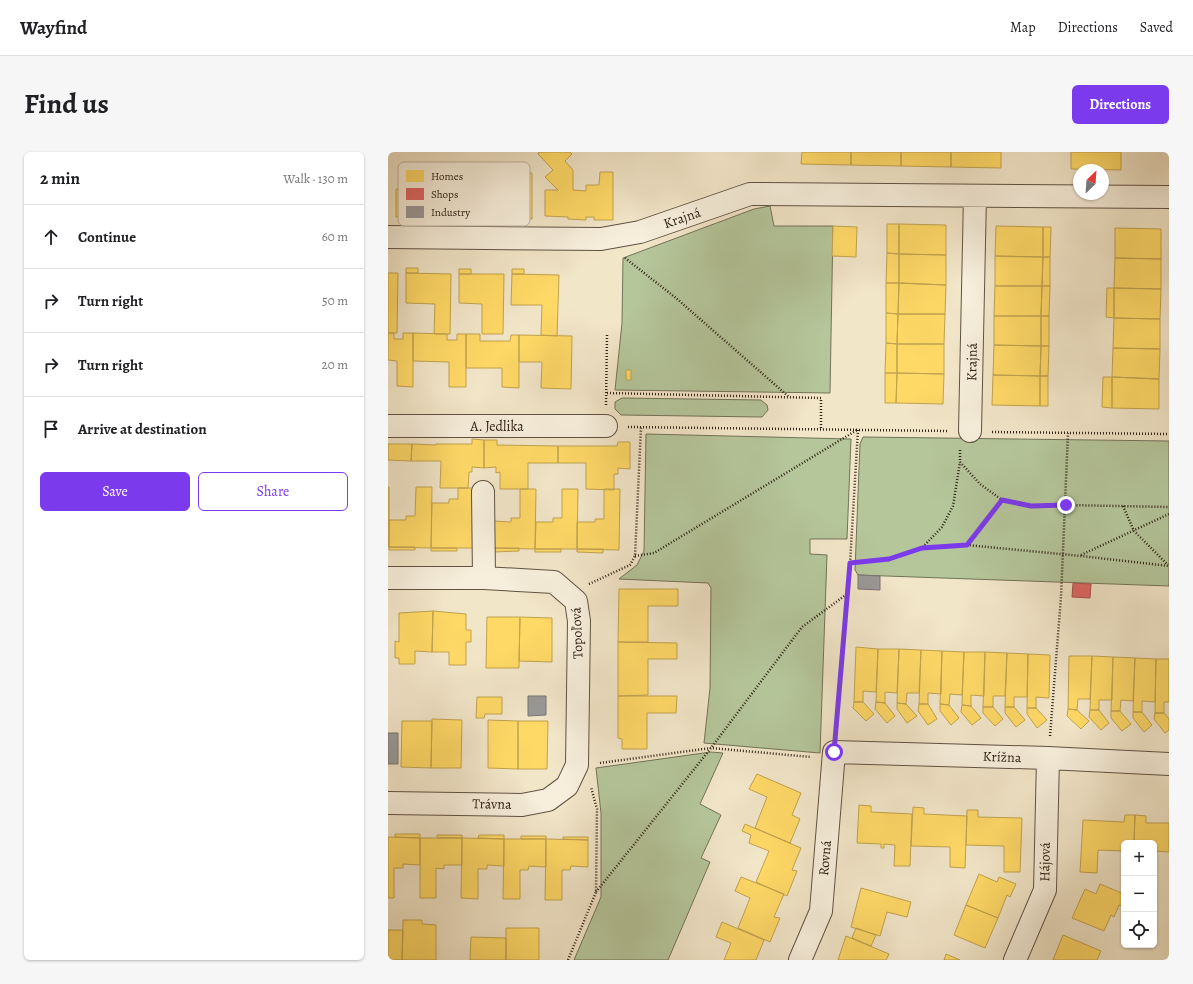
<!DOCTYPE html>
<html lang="en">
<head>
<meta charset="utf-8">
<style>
  body { margin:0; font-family:Alegreya,serif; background:#f6f6f6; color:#202124 }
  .controls { position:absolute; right:12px; bottom:12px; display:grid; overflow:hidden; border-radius:6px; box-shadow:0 1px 3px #0004 }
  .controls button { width:36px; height:36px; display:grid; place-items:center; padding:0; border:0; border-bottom:1px solid #e0e0e0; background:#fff; color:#202124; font:20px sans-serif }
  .compass { position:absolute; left:685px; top:12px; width:36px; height:36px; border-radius:50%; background:#fff; box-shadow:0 1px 3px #0004; rotate:25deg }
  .stop { position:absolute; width:12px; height:12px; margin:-9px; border:3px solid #7c3aed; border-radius:50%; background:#fff }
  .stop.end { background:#7c3aed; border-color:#fff; box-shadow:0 1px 4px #0008 }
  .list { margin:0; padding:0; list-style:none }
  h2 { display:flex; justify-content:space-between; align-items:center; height:52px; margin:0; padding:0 16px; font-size:17px }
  h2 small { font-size:13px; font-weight:400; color:#757577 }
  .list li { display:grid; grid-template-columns:26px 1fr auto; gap:12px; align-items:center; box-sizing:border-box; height:64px; padding:0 16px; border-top:1px solid #e0e0e0 }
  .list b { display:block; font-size:15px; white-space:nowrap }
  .list em { font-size:13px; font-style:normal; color:#757577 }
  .actions { display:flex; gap:8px; padding:12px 16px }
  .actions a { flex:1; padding:9px 0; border:1px solid #7c3aed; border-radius:6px; text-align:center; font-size:14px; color:#7c3aed }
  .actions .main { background:#7c3aed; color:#fff }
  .icon { flex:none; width:22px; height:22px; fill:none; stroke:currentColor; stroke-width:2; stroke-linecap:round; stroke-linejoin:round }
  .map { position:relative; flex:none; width:781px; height:808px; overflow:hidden; border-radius:6px }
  header { display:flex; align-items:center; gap:24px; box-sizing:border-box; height:56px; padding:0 20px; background:#fff; border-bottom:1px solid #e0e0e0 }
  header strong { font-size:19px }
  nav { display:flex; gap:22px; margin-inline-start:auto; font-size:14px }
  .intro { display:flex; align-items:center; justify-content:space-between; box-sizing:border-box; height:96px; padding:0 24px }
  h1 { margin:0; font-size:28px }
  .button { padding:10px 18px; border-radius:6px; background:#7c3aed; color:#fff; font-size:14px; font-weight:700 }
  main { display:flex; gap:24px; padding:0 24px }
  aside { flex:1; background:#fff; border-radius:6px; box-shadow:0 1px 3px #0004 }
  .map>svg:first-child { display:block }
  .green { fill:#b5c69b; stroke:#727358 }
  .homes { fill:#ffd966; stroke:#c1a24e }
  .shops { fill:#e06666; stroke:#ab514e }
  .industry { fill:#999; stroke:#797572 }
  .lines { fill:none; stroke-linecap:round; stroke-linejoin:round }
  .minor-casing { stroke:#605243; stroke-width:24 }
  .path { stroke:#2f2016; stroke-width:2.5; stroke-dasharray:1 2; stroke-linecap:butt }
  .minor { stroke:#f7efdc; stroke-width:22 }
  .route { stroke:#7c3aed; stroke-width:5 }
  .labels { text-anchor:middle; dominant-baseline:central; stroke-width:4; stroke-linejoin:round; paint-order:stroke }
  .street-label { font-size:14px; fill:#2f2016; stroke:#f7efdc }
  .key { fill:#f7efdc; stroke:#bbb1a1; stroke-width:1 }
  .key-label { font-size:11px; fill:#2f2016 }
</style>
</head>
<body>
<header>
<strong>Wayfind</strong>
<nav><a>Map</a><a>Directions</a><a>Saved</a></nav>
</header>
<div class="intro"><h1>Find us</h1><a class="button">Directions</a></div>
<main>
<aside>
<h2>2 min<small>Walk · 130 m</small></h2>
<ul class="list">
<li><svg class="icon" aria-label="ahead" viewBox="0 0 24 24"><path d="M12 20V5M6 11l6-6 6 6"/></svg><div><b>Continue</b></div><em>60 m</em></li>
<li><svg class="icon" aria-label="right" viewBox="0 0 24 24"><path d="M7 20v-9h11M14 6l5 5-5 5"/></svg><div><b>Turn right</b></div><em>50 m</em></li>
<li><svg class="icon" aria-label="right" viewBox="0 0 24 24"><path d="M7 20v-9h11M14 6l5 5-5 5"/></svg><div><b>Turn right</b></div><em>20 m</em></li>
<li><svg class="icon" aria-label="arrive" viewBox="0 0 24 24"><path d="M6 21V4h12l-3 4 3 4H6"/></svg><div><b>Arrive at destination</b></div></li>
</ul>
<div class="actions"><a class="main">Save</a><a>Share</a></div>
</aside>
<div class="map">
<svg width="781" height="808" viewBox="0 0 781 808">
  <rect width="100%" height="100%" fill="#f2e6c9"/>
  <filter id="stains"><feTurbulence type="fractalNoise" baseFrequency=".005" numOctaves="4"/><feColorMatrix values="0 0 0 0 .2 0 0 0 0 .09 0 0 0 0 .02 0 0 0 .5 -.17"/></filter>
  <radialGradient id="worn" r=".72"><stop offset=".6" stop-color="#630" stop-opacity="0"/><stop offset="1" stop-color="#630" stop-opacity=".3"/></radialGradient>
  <path class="green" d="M382,54L386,74H445L442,241L227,238L234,171L235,106L366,57Z
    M234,246L373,248L379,253L380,258L374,265L233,263L227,257V250Z
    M258,282L463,287L459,387H422V402L439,403L432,601L316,591L322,536L323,436L320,431L231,427L249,413L256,399Z
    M475,285L781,289V434L470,423L467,418L472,292Z
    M323,600L335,601L312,652L333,663L313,706L322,710L280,808H186L213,745V661L208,616Z"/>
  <path class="homes" d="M151,0H182L184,2L177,9L185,18V38L198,39V33H211L212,20H225V68H206V65H198V68L180,67V65L157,64V38H170L157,25L165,18L150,2Z
    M414,0H463V13L413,12Z
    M463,0H513V14L463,13Z
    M513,0H563V15L513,14Z
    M563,0H613V16L563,15Z
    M683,0H733V18L683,17Z
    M47,19L63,20L62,65H46V61H23V65H8V37L33,36L37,26L47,24Z
    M128,21H144V67L128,66V62H105V66L92,65L93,43H104V37H115V32L124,23L128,24Z
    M499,72H511V102L499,101Z
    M511,72L558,73V103L511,102Z
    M445,74L469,75L468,105L444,104Z
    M608,74L655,75V105L607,104Z
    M655,75H663L662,105H655Z
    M727,76L773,77V107L727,106Z
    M499,101L511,102V131H498Z
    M511,102L558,103V133L511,131Z
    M607,104L655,105L654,134H607Z
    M655,105H662V134H654Z
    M727,106L773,107V137L726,136Z
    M18,116H30V121H18Z
    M71,117H83V122H71Z
    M124,117H136V122H124Z
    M0,121H10L9,181H0Z
    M18,121L63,122L62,182H46L47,152L18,151Z
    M71,122H116L115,182H94V152L71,151Z
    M124,122L171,123L169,184L153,183L154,153H123Z
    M498,131H511L510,162L498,161Z
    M511,131L558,133L557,162H510Z
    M607,134H654L653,164H606Z
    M654,134H662L661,164H653Z
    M719,136H726V166L718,165Z
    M726,136L773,137L772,167L726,166Z
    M498,161L510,162L509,192L498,191Z
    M510,162H557L556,192H509Z
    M606,164H653V194L606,193Z
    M653,164H661V194H653Z
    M726,166L772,167V197L725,196Z
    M0,181H6V187H15V181H25V235L9,234V209L0,208Z
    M25,181L59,182V188H69V182H78V235H61V210L25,209Z
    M78,182H92V189H122L123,183H131V236L114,235V216H78Z
    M131,183L184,184L183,237L153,236L154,210H131Z
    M498,191L509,192V221H497Z
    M509,192H556V222L509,221Z
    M606,193L653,194L652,224L605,223Z
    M653,194H661L660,224H652Z
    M725,196L772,197L771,227L724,225Z
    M238,218H243V228H238Z
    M497,221H509L508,251H497Z
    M509,221L556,222L555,252L508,251Z
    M605,223L652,224V254L604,253Z
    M652,224H660V254H652Z
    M715,225H724V256L714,255Z
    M724,225L771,227V257L724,256Z
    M84,287L96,288V316L84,315V320H81L80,336H52L53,309H23L24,292L48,293V292H84Z
    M96,288H109V293L170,294V311H140V337H112V320L108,321V315L96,316Z
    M230,290H242V317L230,316V322H226V338L198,337V311H170V294H229Z
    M0,292H24L23,309L0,308Z
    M0,335H1V395H0Z
    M28,335H44L43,396L1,395V368H18V364H27Z
    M70,336H86L85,396H43L44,351H61V347H70Z
    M132,337H148L147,397L105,396V369L123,370V366H132Z
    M174,337H190L189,397H147L148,370H165V366H174Z
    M216,337H232L231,398L189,397V370H207V367H216Z
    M1,395H27V398H1Z
    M43,396H69V399H43Z
    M105,396H131V399L105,400Z
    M147,397H173V400H147Z
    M189,397H215V401L189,400Z
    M231,437H290V454H260V490H230Z
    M45,459L44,500L27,499V512H11V506H7V489L11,490V461Z
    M45,459L78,462V478H83V490H78V513H61V500H44Z
    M99,465H132L131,516H98Z
    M132,465L164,466V510L131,509Z
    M230,490L289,491V507H260V543L230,544Z
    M468,495L490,497L488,540L475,539V550H466Z
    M490,497H511L509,541L497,540V551L488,550Z
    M511,497L533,498L531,541H519L518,552L509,551Z
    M533,498L554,499L553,542L540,541V552H531Z
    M554,499L576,500L574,543L562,542L561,553L552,552Z
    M576,500H597L596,544L583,543V554L574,553Z
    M597,500L619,501L617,544H605V555H595Z
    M619,501L640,502L639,545H626V555H617Z
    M640,502L662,503L661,546L648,545V556H639Z
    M681,504H704L702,547H690L689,558L680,557Z
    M704,504L725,505L724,548H711V558H702Z
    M725,505L747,506L745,549L733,548L732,559H723Z
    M747,506L768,507L767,550L754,549V560H745Z
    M768,507H781V550H776V561H767Z
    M230,544H289L288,561H259V597H234V587L230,586Z
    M89,545H114V562H97L96,566H88Z
    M466,550H475L486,562L478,569L465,556Z
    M488,550L497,551L507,564L499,571L487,557Z
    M509,551L518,552L529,564L519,571L509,557Z
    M531,552H540L549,567L540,573L530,559Z
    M552,552L561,553L571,566L563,573L552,559Z
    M574,553L583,554L593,566L584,573L573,560Z
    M595,555H605L615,567L607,574L595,561Z
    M617,555H626L637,568L628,575L617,561Z
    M639,556H648L659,568L649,576L639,562Z
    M680,557L689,558L701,569L693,577L679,564Z
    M702,558H711L721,571L713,578L701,565Z
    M723,559H732L743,572L734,579L723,566Z
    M745,560H754L764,573L756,580L745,566Z
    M767,561H776L781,567V578L777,581L766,567Z
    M44,567L74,568L73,616H43Z
    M100,568L130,569V617L100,616Z
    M14,569H44L43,616L13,615Z
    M130,569H160L159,617H130Z
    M369,622L413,641L404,663L412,667L402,691L367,676L379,645L361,637Z
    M471,653L483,654V660L524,662L522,714H506L507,693L496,692V696H493V692L469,691Z
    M525,655L536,656V662L579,664L577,716L562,715V695L523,694Z
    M579,658H590V665L634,666L632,720H616V694L578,693Z
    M737,663H747L746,691H736V699L710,698L709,721L692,720L695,668L736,670Z
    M747,663L758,664V671H781V700L766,699V691H746Z
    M357,672L413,696L404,718L409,719L399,744L368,730L381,699L361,691L363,683L354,679Z
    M7,682H32V686L7,685Z
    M49,683H74V686H49Z
    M91,683H116V687L90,686Z
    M133,684H158V687H133Z
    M0,685L32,686V713L15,712V716H6V746H0Z
    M175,685H200V688L175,687Z
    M32,686H74V713H56V717L48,716V746H32Z
    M74,686L116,687V714L99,713V717H90V747L73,746Z
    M116,687H158V715L141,714L140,718H132V747H115Z
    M158,687L200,688V715L183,714L182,718H174V748H157Z
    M591,722L609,730L611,725L628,732L622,745L619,743L610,766L578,753Z
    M353,725L396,742L386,765L392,766L382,790L350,776L362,746L347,739Z
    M712,732L736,742V750L734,754L731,753L726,765L723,763L716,779L684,766L697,737L708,742Z
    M473,736L523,750L519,765L499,760L492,784L463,775Z
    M578,753L610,766L597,796L566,783Z
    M15,768H34V772L48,773V808H14Z
    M334,770L376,788L368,808H336L343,791L328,785Z
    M118,776H151V808H118Z
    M468,776L488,783L483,794L464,786Z
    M0,778H15L14,808H0Z
    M675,783L713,799L709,808H665Z
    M458,784L501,802L498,808H450Z
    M83,785L118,786V808H82Z
    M558,802L572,808H556Z"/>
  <path class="shops" d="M685,431L703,432L702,446L684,445Z"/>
  <path class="industry" d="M470,423L492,424V438L470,437Z
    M140,544H158V563L140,564Z
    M0,581H10V612H0Z"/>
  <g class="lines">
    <defs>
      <path id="minor" d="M0,85L213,87L252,80L362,42L781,45
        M0,274H218
        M582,279L587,44
        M95,340L96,426
        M0,426H96L166,430L188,449L191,469L189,613L179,634L160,648L134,653L0,651
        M412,808L433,759L446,600L660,606L781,612
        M627,808L657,738L660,606"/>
    </defs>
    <use href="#minor" class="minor-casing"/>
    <path class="path" d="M237,106L288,146L401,245
      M219,241L433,246V277
      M218,253L219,182
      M240,275L561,279
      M604,280L781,282
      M572,298V310L592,332L614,348L643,354L678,353L781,355
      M735,354L746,379L780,413
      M579,393L614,348
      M534,396L579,393L693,404L781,414
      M693,403L781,362
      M247,404L266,401L469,278
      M462,411L501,407L534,396L554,375L565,354L572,310
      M201,432L242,413L247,404L253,275
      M448,578L462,411L470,278
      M662,584L673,445L680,281
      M212,611L323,596L423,605
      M208,740L323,596L414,475L459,442
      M180,808L208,740L209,657L203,635"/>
    <use href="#minor" class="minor"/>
  </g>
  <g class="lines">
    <path class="route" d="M446,600L462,411L501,407L534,396L579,393L614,348L643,354L678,353"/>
  </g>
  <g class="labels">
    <g class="street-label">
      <text transform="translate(294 66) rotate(-19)">Krajná</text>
      <text transform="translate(584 210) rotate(-89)">Krajná</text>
      <text x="109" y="274">A. Jedlika</text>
      <text transform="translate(189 481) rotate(-92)">Topoľová</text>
      <text transform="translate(614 605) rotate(2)">Krížna</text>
      <text transform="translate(104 652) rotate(1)">Trávna</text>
      <text transform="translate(437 706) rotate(-85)">Rovná</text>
      <text transform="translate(657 710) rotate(-89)">Hájová</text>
    </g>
  </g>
  <rect x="10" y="10" width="132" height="64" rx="6" class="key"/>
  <rect x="18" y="18" width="18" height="12" fill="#ffd966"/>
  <rect x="18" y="36" width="18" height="12" fill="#e06666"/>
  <rect x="18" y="54" width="18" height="12" fill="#999"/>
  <g class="key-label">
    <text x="43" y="28">Homes</text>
    <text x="43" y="46">Shops</text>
    <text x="43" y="64">Industry</text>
  </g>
  <rect width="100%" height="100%" filter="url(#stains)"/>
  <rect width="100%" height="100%" fill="url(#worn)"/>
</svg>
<div class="controls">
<button>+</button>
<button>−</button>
<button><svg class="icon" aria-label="locate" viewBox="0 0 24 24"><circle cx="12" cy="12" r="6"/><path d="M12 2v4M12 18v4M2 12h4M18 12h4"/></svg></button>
</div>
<svg class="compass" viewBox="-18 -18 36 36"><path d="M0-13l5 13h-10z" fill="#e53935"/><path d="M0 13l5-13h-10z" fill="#757577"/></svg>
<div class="stop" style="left:446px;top:600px"></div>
<div class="stop end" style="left:678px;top:353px"></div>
</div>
</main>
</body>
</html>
